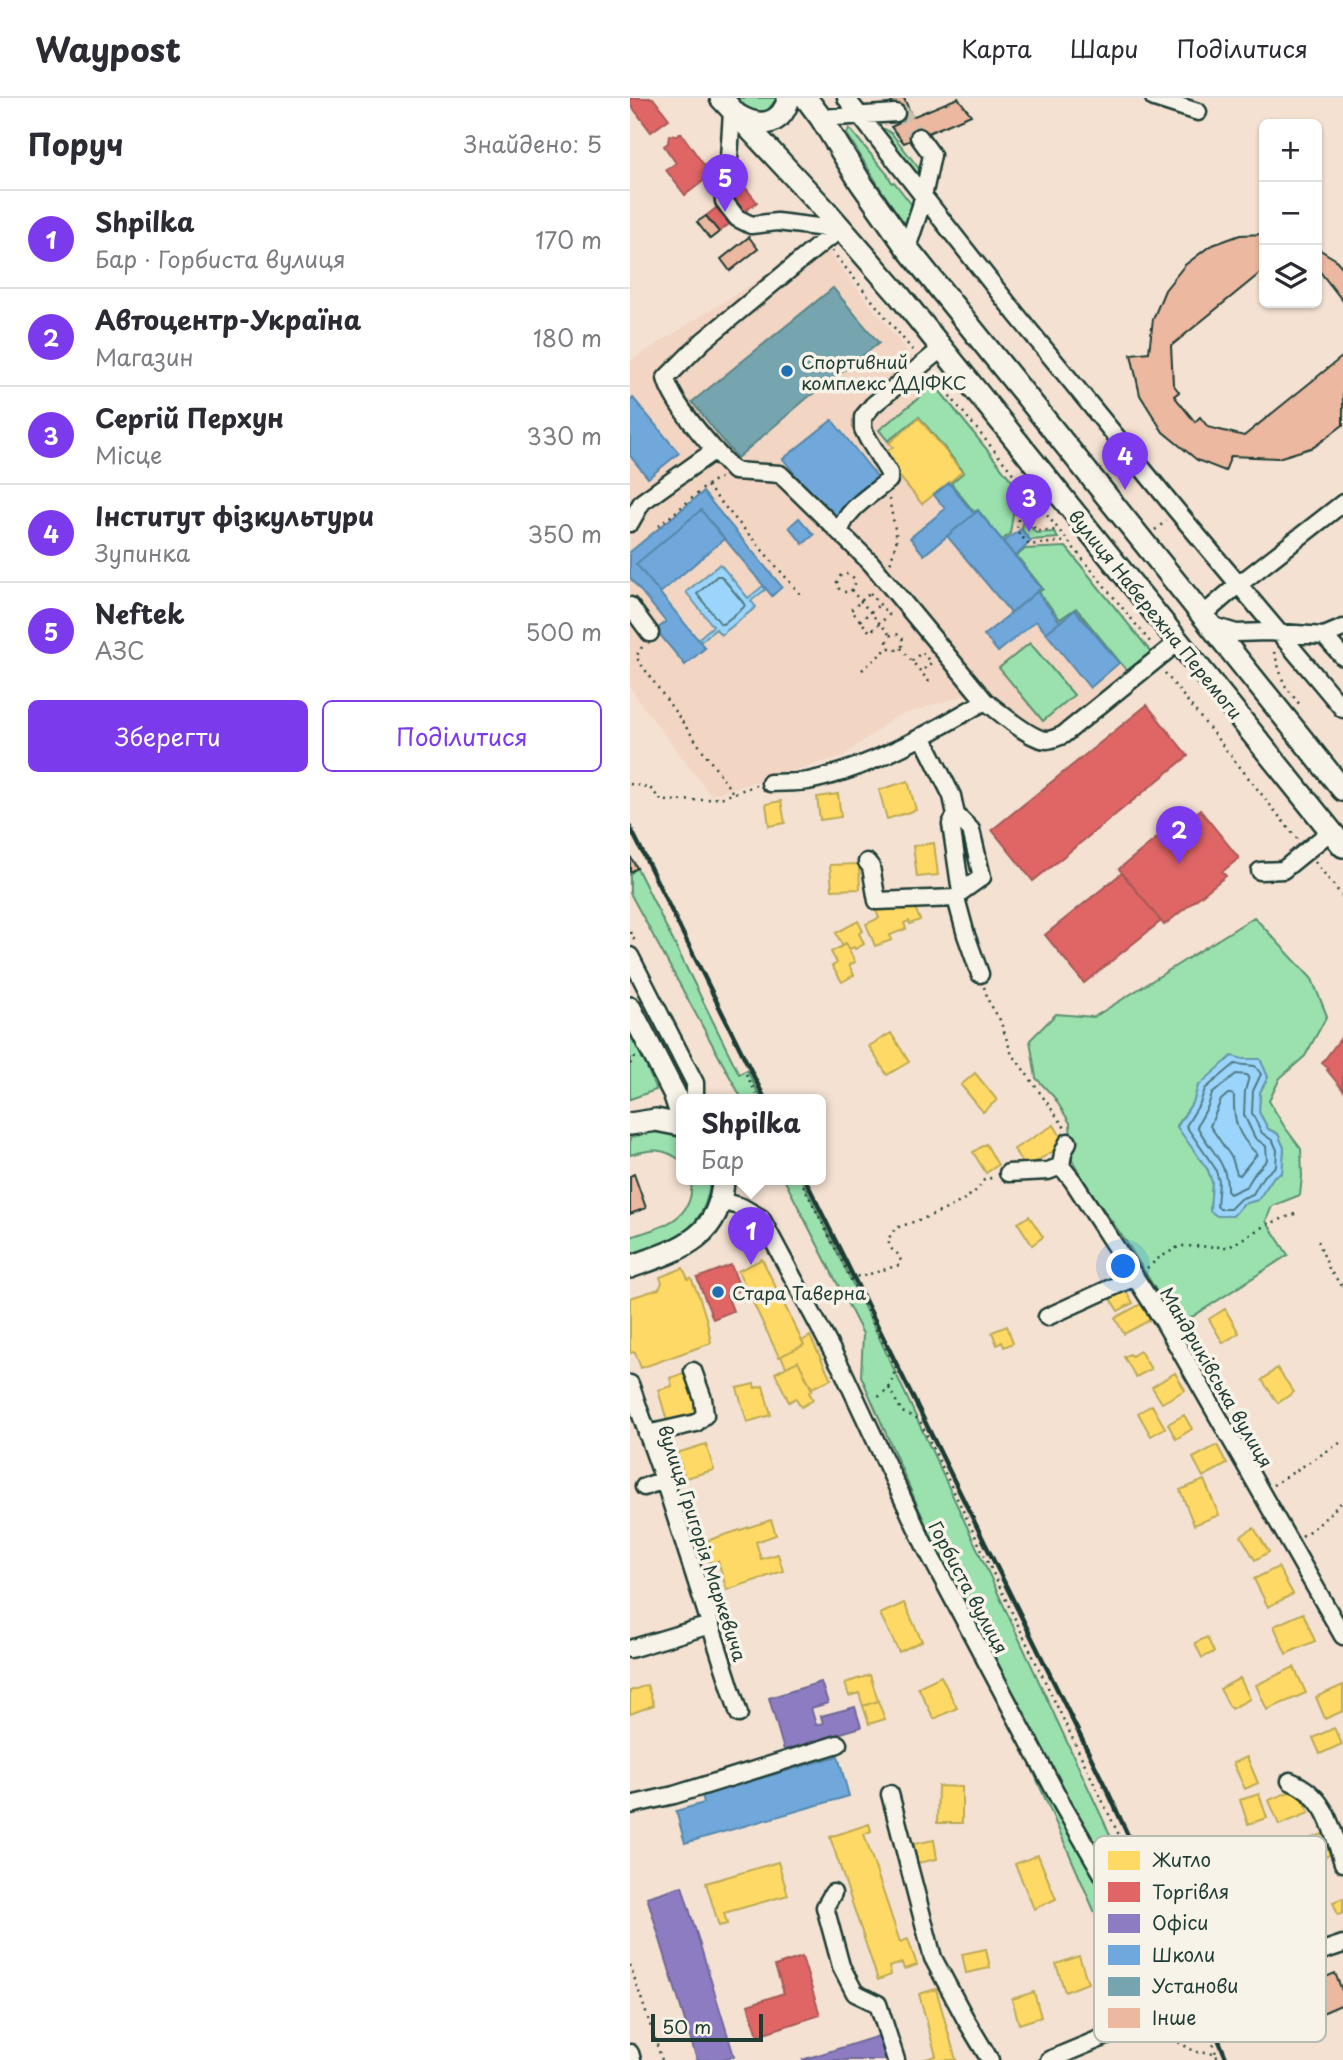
<!DOCTYPE html>
<html lang="uk">
<head>
<meta charset="utf-8">
<style>
  body { margin:0; font-family:"Playpen Sans",sans-serif; background:#f7f7f7; color:#2b2b33 }
  .controls { position:absolute; right:21px; top:21px; display:grid; overflow:hidden; border-radius:10px; box-shadow:0 2px 5px #0004 }
  .controls button { width:63px; height:63px; display:grid; place-items:center; padding:0; border:0; border-bottom:2px solid #e1e1e2; background:#fff; color:#2b2b33; font:35px sans-serif }
  .scale { position:absolute; left:21px; bottom:18px; width:112px; box-sizing:border-box; padding-left:7px; border:4px solid #1f3d34; border-top:0; font-size:19px; line-height:24px; white-space:nowrap; color:#1f3d34; -webkit-text-stroke:5px #f7f3e8; paint-order:stroke }
  .you { position:absolute; left:494px; top:1169px; width:24px; height:24px; margin:-18px; border:5px solid #fff; border-radius:50%; background:#1a73e8; box-shadow:0 0 0 10px #1a73e833 }
  .badge { display:grid; place-items:center; width:46px; height:46px; border-radius:50%; background:#7c3aed; color:#fff; font-size:23px; font-weight:700 }
  .pin { position:absolute; translate:-50% -58px; filter:drop-shadow(0 2px 4px #0008) }
  .pin::after { content:''; position:absolute; top:37px; width:24px; height:21px; background:inherit; clip-path:polygon(0 0,100% 0,50% 100%) }
  .popup { position:absolute; left:46px; top:996px; width:150px; height:91px; box-sizing:border-box; display:grid; place-content:center; border-radius:10px; background:#fff; filter:drop-shadow(0 2px 5px #0005); font-size:23px; white-space:nowrap; color:#7c7c81 }
  .popup b { font-size:26px; color:#2b2b33 }
  .popup::after { content:''; position:absolute; left:50%; top:100%; margin-left:-14px; border:14px solid transparent; border-top-color:#fff }
  .list { margin:0; padding:0; list-style:none }
  h2 { display:flex; justify-content:space-between; align-items:center; height:91px; margin:0; padding:0 28px; font-size:30px }
  h2 small { font-size:23px; font-weight:400; color:#7c7c81 }
  .list li { display:grid; grid-template-columns:46px 1fr auto; gap:21px; align-items:center; box-sizing:border-box; height:98px; padding:0 28px; border-top:2px solid #e1e1e2 }
  .list b { display:block; font-size:26px; white-space:nowrap }
  .list p { margin:0; font-size:23px; white-space:nowrap; color:#7c7c81 }
  .list em { font-size:23px; font-style:normal; color:#7c7c81 }
  .actions { display:flex; gap:14px; padding:21px 28px }
  .actions a { flex:1; padding:16px 0; border:2px solid #7c3aed; border-radius:10px; text-align:center; font-size:24px; color:#7c3aed }
  .actions .main { background:#7c3aed; color:#fff }
  .icon { flex:none; width:38px; height:38px; fill:none; stroke:currentColor; stroke-width:2; stroke-linecap:round; stroke-linejoin:round }
  .map { position:relative; flex:none; width:713px; height:1962px; overflow:hidden }
  header { display:flex; align-items:center; gap:42px; box-sizing:border-box; height:98px; padding:0 35px; background:#fff; border-bottom:2px solid #e1e1e2 }
  header strong { font-size:33px }
  nav { display:flex; gap:38px; margin-inline-start:auto; font-size:24px }
  main { display:flex }
  aside { flex:1; background:#fff }
  .map>svg:first-child { display:block }
  .built { fill:#f2d5c3 }
  .green { fill:#9ae1ae; stroke:#5c8f71; stroke-width:2; fill-rule:evenodd }
  .water { fill:#9bd5fb; stroke:#6998ab; stroke-width:2 }
  .homes { fill:#ffd966; stroke:#bcaa57; stroke-width:2 }
  .shops { fill:#e06666; stroke:#a65a57; stroke-width:2 }
  .offices { fill:#8e7cc3; stroke:#6d6998; stroke-width:2 }
  .schools { fill:#6fa8dc; stroke:#5788aa; stroke-width:2 }
  .public { fill:#76a5af; stroke:#5c868a; stroke-width:2 }
  .lines { fill:none; stroke-linecap:round; stroke-linejoin:round }
  .shore { stroke:#517a84; stroke-width:2 }
  .building { fill:#ecb89f; stroke:#1f3d34; stroke-width:2 }
  .minor-tunnel { stroke:#c9c0b2; stroke-width:16; stroke-dasharray:16 8; stroke-linecap:butt }
  .minor-casing { stroke:#1f3d34; stroke-width:21 }
  .major-casing { stroke:#1f3d34; stroke-width:26 }
  .path { stroke:#1f3d34; stroke-width:2.5; stroke-dasharray:2 5; stroke-linecap:butt }
  .minor { stroke:#f7f3e8; stroke-width:16 }
  .major { stroke:#f7f3e8; stroke-width:21 }
  .rail { stroke:#1f3d34; stroke-width:4.5 }
  .path-bridge { stroke:#1f3d34; stroke-width:2.5; stroke-dasharray:2 5; stroke-linecap:butt }
  .poi-dot { fill:#1f6fb2; stroke:#f7f3e8; stroke-width:2.5 }
  .labels { text-anchor:middle; dominant-baseline:central; stroke-width:7; stroke-linejoin:round; paint-order:stroke }
  .poi-label { font-size:18px; fill:#1f3d34; stroke:#f7f3e8; text-anchor:start }
  .street-label { font-size:18px; fill:#1f3d34; stroke:#f7f3e8 }
  .key { fill:#f7f3e8; stroke:#b6bcb2; stroke-width:2 }
  .key-label { font-size:19px; fill:#1f3d34 }
</style>
</head>
<body>
<header>
<strong>Waypost</strong>
<nav><a>Карта</a><a>Шари</a><a>Поділитися</a></nav>
</header>
<main>
<aside>
<h2>Поруч<small>Знайдено: 5</small></h2>
<ul class="list">
<li><span class="badge">1</span><div><b>Shpilka</b><p>Бар · Горбиста вулиця</p></div><em>170 m</em></li>
<li><span class="badge">2</span><div><b>Автоцентр-Україна</b><p>Магазин</p></div><em>180 m</em></li>
<li><span class="badge">3</span><div><b>Сергій Перхун</b><p>Місце</p></div><em>330 m</em></li>
<li><span class="badge">4</span><div><b>Інститут фізкультури</b><p>Зупинка</p></div><em>350 m</em></li>
<li><span class="badge">5</span><div><b>Neftek</b><p>АЗС</p></div><em>500 m</em></li>
</ul>
<div class="actions"><a class="main">Зберегти</a><a>Поділитися</a></div>
</aside>
<div class="map">
<svg width="713" height="1962" viewBox="0 0 713 1962">
  <rect width="100%" height="100%" fill="#f4e1d2"/>
  <filter id="ink" filterUnits="userSpaceOnUse"><feTurbulence type="fractalNoise" baseFrequency=".0143" numOctaves="2"/><feDisplacementMap in="SourceGraphic" scale="14" xChannelSelector="R" yChannelSelector="G"/><feConvolveMatrix kernelMatrix="1 2 1 2 8 2 1 2 1" color-interpolation-filters="sRGB"/></filter>
  <g filter="url(#ink)">
    <path class="built" d="M190,143L516,555L418,637L345,594L265,619L213,658L81,697L9,603L0,588V263Z"/>
    <path class="green" d="M107,0H147L137,13C123,15 115,10 107,0Z
      M219,30L258,77L262,85L264,84L285,111L276,128L266,116L217,36Z
      M242,31H255L262,36L291,73V89Z
      M305,287L387,389L380,436L372,442L348,412L344,414L321,385L334,374L289,319L258,343L249,332Z
      M396,401L402,408L400,428L406,435L424,434L428,440L400,442L392,432Z
      M436,449L521,554L497,573L446,510L430,521L409,494L413,491L387,458L395,451Z
      M400,545L444,597L413,623L369,570Z
      M7,770L109,976L117,972L131,1001H112L0,795V776Z
      M624,819L682,881L697,918L675,958L650,980L639,1003L654,1028L671,1051L672,1079L670,1097L642,1108L636,1123L658,1157L548,1228L497,1145L459,1091L442,1062L440,1025L424,999L406,980L400,942L426,916L464,919ZM613,961H630L638,979L630,994L629,1014L638,1031L648,1036L654,1050L652,1075L644,1078L628,1102L613,1106L602,1118L587,1117L580,1113L582,1084L578,1072L547,1028L564,1002L568,988Z
      M0,934L10,952L26,992L0,1001Z
      M31,1034L43,1036L51,1040V1063C34,1049 20,1051 0,1057V1040L16,1035Z
      M61,1081H80C77,1133 42,1143 0,1157V1139C31,1129 66,1122 61,1081Z
      M154,1081H171L248,1237L541,1868L536,1883L503,1823L491,1817L511,1885L496,1886L231,1278L233,1236Z"/>
    <path class="water" d="M90,466L118,500L133,488L136,491L121,503L126,509L91,537L86,531L70,544L68,541L83,528L56,494Z
      M602,958L613,961H630L638,979L630,994L629,1014L638,1031L648,1036L654,1050L652,1075L644,1078L628,1102L613,1106L603,1118H587L580,1113L582,1084L578,1072L547,1029L564,1002L568,988Z"/>
    <path class="homes" d="M289,320L332,374L292,406L252,357L263,349L259,345Z
      M278,683L286,712L257,721L249,692Z
      M208,696L211,719L190,722L187,699Z
      M151,703L155,725L139,728L136,706Z
      M304,745L308,777L287,779L283,748Z
      M229,766L230,791L202,792L200,767Z
      M275,807L276,810L284,807L290,822L280,826L279,823L274,825L276,831L260,837L262,842L245,848L236,826L249,820L245,810Z
      M228,823L233,833L229,835L234,846L225,851L224,849L220,851L216,845L212,847L206,835Z
      M216,846L225,864L219,867L224,877L212,884L202,868L207,865L201,854Z
      M261,935L279,964L257,977L239,948Z
      M345,975L367,1002L353,1014L331,987Z
      M424,1027L435,1046L395,1070L384,1051Z
      M356,1046L368,1067L356,1075L343,1054Z
      M399,1118L413,1139L402,1147L388,1125Z
      M132,1161L174,1247L149,1259L108,1173Z
      M53,1170L58,1181L61,1180L69,1198L77,1223L81,1245L11,1270L5,1254L0,1255V1200L29,1191L32,1185L30,1179Z
      M492,1186L503,1205L488,1213L477,1195Z
      M511,1206L520,1222L494,1236L485,1220Z
      M595,1211L609,1235L593,1245L579,1221Z
      M377,1228L383,1245L374,1249L372,1244L367,1247L362,1234Z
      M180,1238L201,1281L182,1290L168,1263L156,1269L151,1258L174,1247L172,1243Z
      M510,1253L521,1271L506,1279L494,1259L500,1256L502,1258Z
      M168,1263L182,1292L179,1294L183,1302L171,1309L166,1300L159,1304L145,1275Z
      M647,1270L664,1294L648,1305L632,1282Z
      M54,1275L57,1284L60,1283L71,1316L38,1326L28,1292L42,1288L40,1280Z
      M545,1275L555,1292L532,1305L522,1289Z
      M124,1286L125,1290L133,1288L141,1317L117,1324L107,1290Z
      M522,1307L535,1330L521,1338L508,1315Z
      M554,1317L562,1331L546,1341L538,1326Z
      M76,1346L84,1372L55,1380L47,1355Z
      M587,1347L597,1366L573,1379L563,1360Z
      M574,1382L589,1417L564,1427L550,1392Z
      M141,1422L146,1437L126,1444L131,1461L148,1456L153,1473L97,1492L88,1463L80,1465L73,1444Z
      M624,1430L639,1454L625,1462L611,1438Z
      M648,1469L663,1496L638,1509L624,1481Z
      M274,1505L292,1543L269,1554L250,1516Z
      M673,1515L685,1543L656,1556L644,1528Z
      M577,1539L584,1554L572,1560L565,1545Z
      M664,1569L676,1595L637,1612L626,1587Z
      M240,1577L248,1603L233,1608L229,1595L219,1598L215,1585Z
      M311,1578L327,1610L304,1621L288,1589Z
      M610,1580L620,1601L601,1611L590,1591Z
      M17,1587L24,1607L0,1616V1593Z
      M713,1587V1613L695,1621L686,1599Z
      M248,1603L255,1621L239,1626L233,1608Z
      M704,1630L712,1646L690,1656L683,1640Z
      M617,1659L628,1685L615,1691L603,1665Z
      M308,1688L332,1689V1725H307Z
      M669,1690L679,1715L649,1727L639,1702Z
      M629,1696L637,1720L618,1726L610,1702Z
      M239,1726L241,1733L234,1736L270,1844L278,1841L287,1867L274,1871L272,1865L259,1869L261,1877L248,1882L200,1739Z
      M693,1736L700,1757L675,1767L667,1745Z
      M304,1742L307,1761L287,1765L284,1746Z
      M408,1757L426,1801L404,1811L385,1766Z
      M148,1764L158,1797L94,1815L97,1826L89,1828L76,1785Z
      M713,1800V1815L708,1817L703,1804Z
      M660,1803L669,1828L649,1835L641,1810Z
      M628,1813L635,1839L609,1846L602,1821Z
      M356,1851L360,1870L336,1875L332,1856Z
      M449,1858L458,1885L435,1894L426,1866Z
      M306,1891L326,1962H292L306,1958L289,1896Z
      M404,1894L411,1919L389,1926L382,1901Z"/>
    <path class="shops" d="M0,0H23L39,21L21,34L0,6Z
      M51,35L81,77L55,97L36,72L46,65L34,48L38,45L39,37L47,38Z
      M114,88L127,104L89,134L76,118Z
      M517,607L558,658L403,783L362,732Z
      M570,712L609,760L592,774L596,778L534,827L489,771L549,722L552,726Z
      M492,775L531,823L454,885L415,837Z
      M713,937V992L697,972L699,971L692,965Z
      M101,1167L111,1192L97,1197L103,1213L83,1221L67,1180Z
      M172,1859L190,1917L128,1937L118,1907L154,1895L145,1868Z"/>
    <path class="offices" d="M191,1584L198,1605L181,1610L186,1627L193,1625L191,1618L225,1609L231,1629L154,1652L139,1600Z
      M52,1788L104,1958L89,1962H67L17,1799Z
      M252,1937L260,1962H172Z"/>
    <path class="schools" d="M3,300L49,355L18,380L0,358V303Z
      M202,322L252,385L203,424L153,361Z
      M319,385L344,416L294,457L280,440L315,411L304,397Z
      M73,394L152,489L142,498L71,412L6,466L75,550L55,567L26,532L36,524L0,480V454Z
      M71,412L94,441L30,495L6,466Z
      M348,413L411,490L381,515L317,438Z
      M169,420L184,437L173,446L159,429Z
      M391,431L401,443L385,459L373,444Z
      M407,494L430,524L416,535L406,523L368,554L354,537Z
      M445,512L489,565L460,590L416,535Z
      M208,1658L219,1698L55,1745L46,1713L74,1705L72,1697Z"/>
    <path class="public" d="M203,190L249,245L176,301L107,360L62,304Z"/>
    <g class="lines">
      <path class="shore" d="M87,478H91L115,507L113,510L93,526L90,525L67,496Z
        M605,966L625,968L631,976L623,993L622,1015L632,1035L643,1043L647,1052L646,1068L632,1080L623,1096L610,1101L600,1111H590L587,1108L589,1083L585,1070L556,1028L570,1005L575,991Z
        M606,976L617,977L619,979L615,993L614,1017L625,1040L636,1048L637,1062L625,1075L617,1088L600,1096L597,1093C598,1063 579,1052 567,1028L578,1008L582,996Z
        M598,996H601L604,998C603,1024 608,1038 627,1056L610,1077L607,1076L602,1060L580,1028L591,1002Z"/>
    </g>
    <path class="building" d="M269,0H274L282,19L328,0L341,17L274,45L261,29L270,25L261,3Z
      M76,118L89,134L80,141L67,124Z
      M634,136V172L541,248L543,286L549,294L544,298L565,324L570,319L578,329L614,338L713,258V327L684,349L648,360L601,358L595,373L567,362L533,334L510,297L501,256L519,254L523,221L535,192L555,167L580,148L610,137Z
      M119,139L128,151L100,173L91,161Z
      M687,150L705,161L713,170V203L687,170Z
      M0,758L7,770L0,774Z
      M4,1076L16,1110L0,1116V1078Z
      M705,1875L713,1895V1906L688,1917L675,1888Z"/>
    <g class="lines">
      <path class="minor-tunnel" d="M266,15L271,14L289,39"/>
      <defs>
        <path id="minor" d="M216,0L386,216L547,413L713,611
          M524,0L568,14
          M102,14L99,60L92,85L94,103L107,120L121,127L147,124L212,132
          M191,20L266,15
          M212,132L194,143L73,243L36,280C42,306 85,353 104,373L150,376L241,465L355,603
          M277,150L291,108L302,57L289,39
          M0,425L12,404L85,352
          M210,433C217,410 241,397 259,382V375L238,341L233,331V319L243,307L311,251
          M0,508L20,535
          M573,517L603,491L713,405
          M580,527L606,535L638,534L694,538L713,530
          M694,538L713,559
          M140,685C153,684 166,685 178,683C241,670 300,635 355,603C369,613 400,642 417,642C422,642 428,639 433,637L548,544
          M326,717L321,726L331,794
          M237,764L241,769L247,803L326,800L331,794L352,779L341,732L326,717L322,698L292,638
          M630,773L653,772L701,733
          M326,800L336,837L350,876
          M0,858L65,985V1001
          M438,1044L433,1055L431,1068L443,1083L534,1224L713,1538
          M378,1075L418,1073L431,1068
          M91,1103L112,1109L131,1120L213,1273L294,1446L433,1708L494,1813L537,1913
          M417,1219L505,1179
          M0,1286L34,1382L109,1616
          M17,1336L66,1325L75,1317L73,1301L63,1273
          M14,1389L34,1382
          M0,1551L80,1527
          M660,1683C697,1698 702,1731 713,1765
          M260,1696L303,1860L336,1922L360,1962
          M0,1707L44,1697L208,1646
          M203,1795L195,1809L211,1868L225,1895L248,1906L266,1962
          M0,1955L2,1962
          M419,1962L537,1913L605,1882L713,1846"/>
        <path id="major" d="M91,0L196,113L269,197L713,748
          M176,0L191,20L231,85L277,150L713,692
          M107,17C130,31 151,28 159,0
          M0,910L44,995L51,1016
          M0,1026L26,1022L51,1027
          M0,1169C48,1152 91,1141 93,1081"/>
      </defs>
      <use href="#minor" class="minor-casing"/>
      <use href="#major" class="major-casing"/>
      <path class="path" d="M202,153L284,254
        M302,276L521,545
        M392,386L387,433L399,447L438,443
        M77,388L171,497
        M259,401L267,441L260,466
        M405,402L401,426L407,433L429,432
        M29,428L81,384L90,380
        M525,432L536,423
        M207 485a9 9 0 1 1 18 0a9 9 0 1 1-18 0Z
        M221,492L260,537
        M240,495L259,517L240,534L221,512Z
        M230,523L249,507
        M257 544a8 8 0 1 1 16 0a8 8 0 1 1-16 0Z
        M12,549L6,559L103,695
        M271,550L301,586
        M644,554L654,586L670,607
        M282,563L292,554L301,565L291,574
        M232,572L259,549
        M535,575L668,742
        M0,686L20,690L32,703L72,702L94,699L126,687
        M685,764L713,799
        M0,834L5,843
        M354,889L359,904L370,922L381,954L435,1030
        M0,966L6,958
        M116,976L129,1001
        M170,1081L266,1270L259,1290L245,1302
        M688,1143L700,1173L713,1189
        M517,1170L529,1160L550,1148L599,1149L634,1128L667,1115
        M220,1176L230,1179L269,1167L271,1164C269,1155 266,1155 260,1150C257,1141 260,1137 266,1130C291,1121 342,1106 354,1082L365,1079
        M259,1290L272,1314L289,1321L561,1887
        M643,1387L713,1343
        M672,1438L688,1427L713,1403
        M531,1858L552,1863
        M0,1867L32,1962
        M572,1913L580,1932L586,1956
        M530,1934L566,1954L586,1956L588,1962"/>
      <use href="#minor" class="minor"/>
      <use href="#major" class="major"/>
      <path class="rail" d="M0,729L135,1001
        M175,1081L479,1696L559,1871L597,1962"/>
      <path class="path-bridge" d="M561,1887L572,1911"/>
    </g>
  </g>
  <g class="poi-dot">
    <circle cx="157" cy="273" r="7"/>
    <circle cx="88" cy="1194" r="7"/>
  </g>
  <g class="labels">
    <g class="poi-label">
      <text x="171" y="263">Спортивний<tspan x="171" dy="21">комплекс ДДІФКС</tspan></text>
      <text x="102" y="1194">Стара Таверна</text>
    </g>
    <g class="street-label">
      <text transform="translate(526 516) rotate(51)">вулиця Набережна Перемоги</text>
      <text transform="translate(587 1279) rotate(60)">Мандриківська вулиця</text>
      <text transform="translate(73 1445) rotate(72)">вулиця Григорія Маркевича</text>
      <text transform="translate(339 1489) rotate(62)">Горбиста вулиця</text>
    </g>
  </g>
  <rect x="464" y="1738" width="232" height="206" rx="10" class="key"/>
  <rect x="478" y="1753" width="32" height="19" fill="#ffd966"/>
  <rect x="478" y="1784" width="32" height="20" fill="#e06666"/>
  <rect x="478" y="1816" width="32" height="19" fill="#8e7cc3"/>
  <rect x="478" y="1847" width="32" height="20" fill="#6fa8dc"/>
  <rect x="478" y="1879" width="32" height="19" fill="#76a5af"/>
  <rect x="478" y="1910" width="32" height="20" fill="#ecb89f"/>
  <g class="key-label">
    <text x="522" y="1769">Житло</text>
    <text x="522" y="1801">Торгівля</text>
    <text x="522" y="1832">Офіси</text>
    <text x="522" y="1864">Школи</text>
    <text x="522" y="1895">Установи</text>
    <text x="522" y="1927">Інше</text>
  </g>
</svg>
<div class="controls">
<button>+</button>
<button>−</button>
<button><svg class="icon" aria-label="layers" viewBox="0 0 24 24"><path d="M12 4l9 5-9 5-9-5zM3 14l9 5 9-5"/></svg></button>
</div>
<div class="scale">50 m</div>
<div class="you"></div>
<div class="pin badge" style="left:121px;top:1167px">1</div>
<div class="popup"><b>Shpilka</b>Бар</div>
<div class="pin badge" style="left:549px;top:766px">2</div>
<div class="pin badge" style="left:399px;top:434px">3</div>
<div class="pin badge" style="left:495px;top:392px">4</div>
<div class="pin badge" style="left:95px;top:114px">5</div>
</div>
</main>
</body>
</html>
